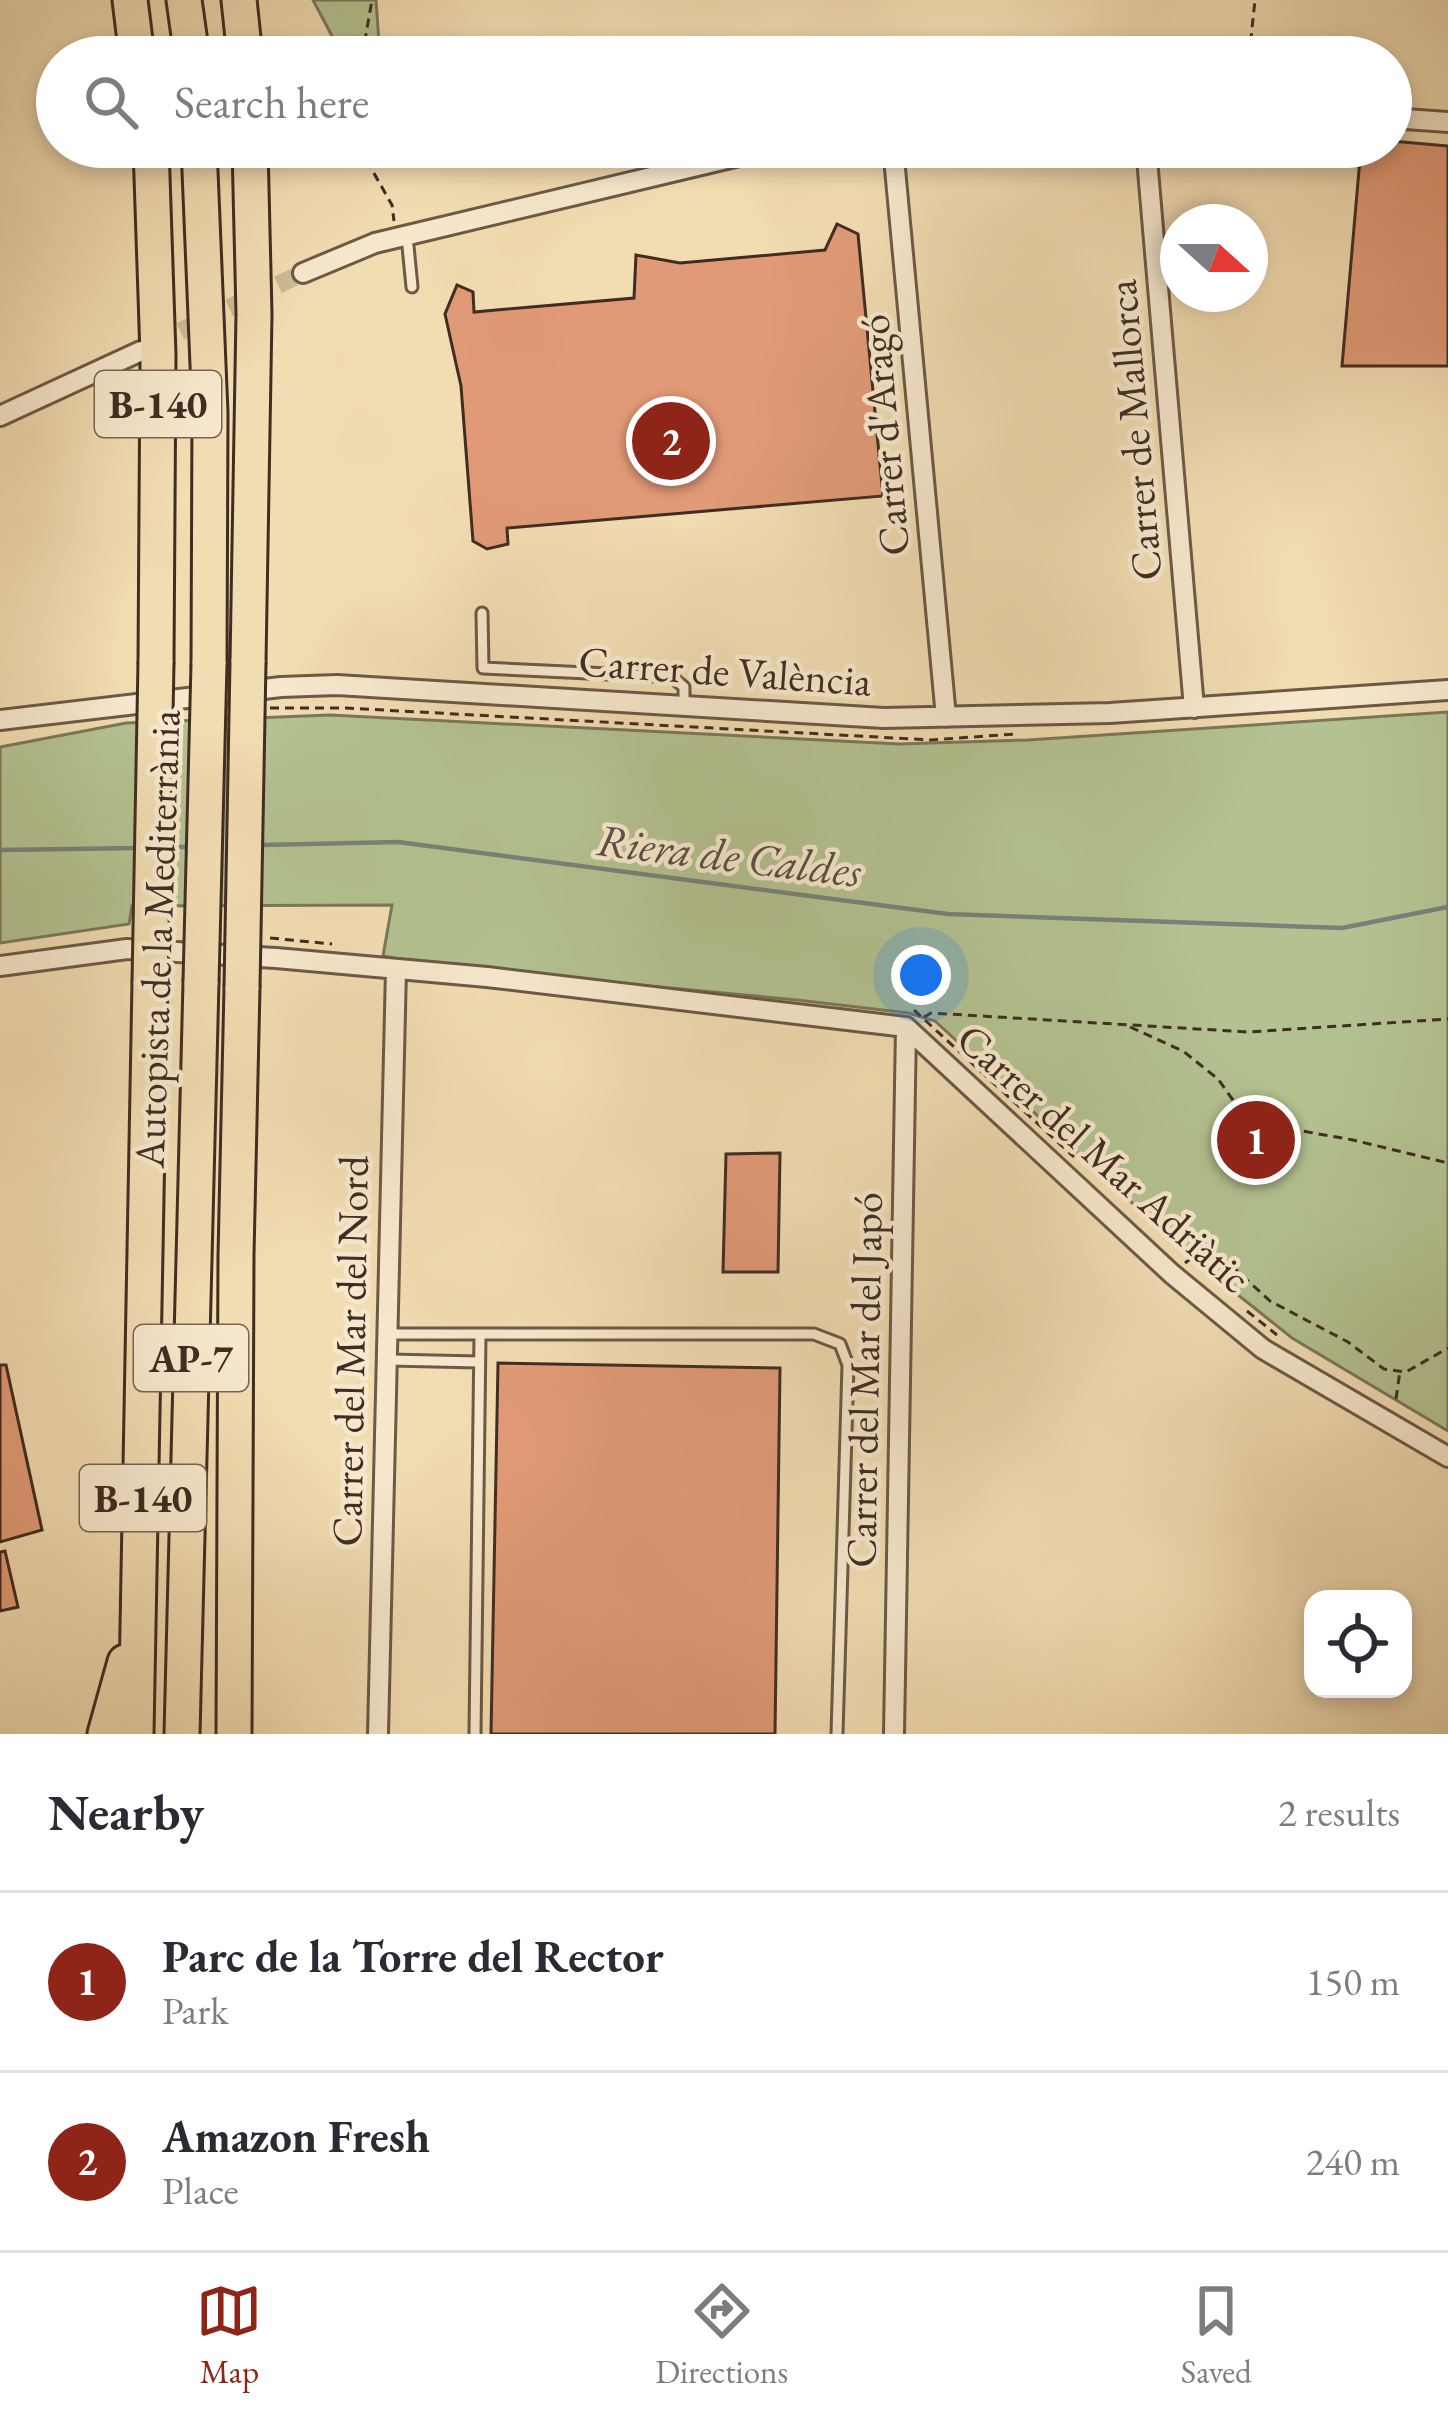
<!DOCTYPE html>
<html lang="en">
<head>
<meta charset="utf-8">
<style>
  body { margin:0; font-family:"EB Garamond",serif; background:#f2f2f3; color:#2b2b33 }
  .controls { position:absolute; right:36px; bottom:36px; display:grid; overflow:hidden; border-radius:24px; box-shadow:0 6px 18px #0003 }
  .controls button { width:108px; height:108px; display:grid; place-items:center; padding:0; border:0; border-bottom:3px solid #e1e1e2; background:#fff; color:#2b2b33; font:60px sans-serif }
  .compass { position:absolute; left:1160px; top:204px; width:108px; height:108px; border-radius:50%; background:#fff; box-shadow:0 6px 18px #0003; rotate:111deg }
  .you { position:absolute; left:921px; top:975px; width:42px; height:42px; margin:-30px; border:9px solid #fff; border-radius:50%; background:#1a73e8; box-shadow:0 0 0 18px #1a73e833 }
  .badge { display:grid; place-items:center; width:78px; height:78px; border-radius:50%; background:#8f2418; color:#fff; font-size:39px; font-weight:700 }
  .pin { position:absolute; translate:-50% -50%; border:6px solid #fff; box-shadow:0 3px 12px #0006 }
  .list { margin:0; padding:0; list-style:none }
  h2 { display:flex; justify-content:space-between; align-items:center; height:156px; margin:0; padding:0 48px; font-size:51px }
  h2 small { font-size:39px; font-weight:400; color:#7c7c81 }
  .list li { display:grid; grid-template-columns:78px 1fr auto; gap:36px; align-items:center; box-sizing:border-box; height:180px; padding:0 48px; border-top:3px solid #e1e1e2 }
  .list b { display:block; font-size:45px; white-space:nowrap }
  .list p { margin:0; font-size:39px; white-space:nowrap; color:#7c7c81 }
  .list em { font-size:39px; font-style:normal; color:#7c7c81 }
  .icon { flex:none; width:66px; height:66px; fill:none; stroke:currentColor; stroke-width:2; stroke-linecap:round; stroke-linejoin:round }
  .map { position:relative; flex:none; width:1448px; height:1734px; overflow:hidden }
  .search { position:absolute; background:#fff; box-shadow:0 6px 18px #0003; left:36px; right:36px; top:36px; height:132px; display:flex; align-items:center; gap:30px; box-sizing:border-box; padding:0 42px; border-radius:66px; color:#7c7c81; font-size:45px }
  .sheet { height:516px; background:#fff }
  nav { display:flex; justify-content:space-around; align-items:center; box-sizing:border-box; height:168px; border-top:3px solid #e1e1e2; background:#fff; font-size:33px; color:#7c7c81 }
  nav a { display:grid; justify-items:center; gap:6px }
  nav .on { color:#8f2418 }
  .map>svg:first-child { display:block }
  .green { fill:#b4c291; stroke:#7a785a; stroke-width:3 }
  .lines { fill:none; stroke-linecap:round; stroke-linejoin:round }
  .stream { stroke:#78827a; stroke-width:4.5 }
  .building { fill:#e19a77; stroke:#402d22; stroke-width:3 }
  .street-tunnel { stroke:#ceb995; stroke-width:18; stroke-dasharray:18 9; stroke-linecap:butt }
  .lane-casing { stroke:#6c5946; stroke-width:15 }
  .street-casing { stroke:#6c5946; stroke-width:24 }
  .highway-casing { stroke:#402d22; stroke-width:39 }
  .path { stroke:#402d22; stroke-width:3; stroke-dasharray:9 6; stroke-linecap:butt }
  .lane { stroke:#f7e8cd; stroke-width:9 }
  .street { stroke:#f7e8cd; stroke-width:18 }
  .highway { stroke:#f2dcb2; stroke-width:33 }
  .highway-bridge-casing { stroke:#402d22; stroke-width:39; stroke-linecap:butt }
  .highway-bridge { stroke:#f2dcb2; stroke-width:33 }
  .labels { text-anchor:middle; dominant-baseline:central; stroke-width:9; stroke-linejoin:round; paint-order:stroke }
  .shield { fill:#f7e8cd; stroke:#776555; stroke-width:3 }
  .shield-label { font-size:39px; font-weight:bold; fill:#402d22 }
  .street-label { font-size:42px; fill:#402d22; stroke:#f7e8cd }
  .water-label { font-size:45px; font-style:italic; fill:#575046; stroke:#f7e8cd }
</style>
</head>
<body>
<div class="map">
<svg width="1448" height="1734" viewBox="0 0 1448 1734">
  <rect width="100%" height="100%" fill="#f2dcb2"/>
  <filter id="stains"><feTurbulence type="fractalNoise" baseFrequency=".00167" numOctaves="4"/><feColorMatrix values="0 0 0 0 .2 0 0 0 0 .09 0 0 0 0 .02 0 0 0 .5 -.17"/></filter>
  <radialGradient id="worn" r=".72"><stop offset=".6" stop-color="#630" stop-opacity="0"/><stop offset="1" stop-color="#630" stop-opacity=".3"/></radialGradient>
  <path class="green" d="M313,0H376L380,57L341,53Z
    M1448,712V1431L1292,1338L1193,1259L935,1021L908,1013L797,1000L427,965L383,956L392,905L132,906L129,924L0,943V747L126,723L330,715L899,744L1028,740Z"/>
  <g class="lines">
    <path class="stream" d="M261,845L398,842L948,914L1342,928L1448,907
      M165,847H189
      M0,850L141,848"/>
  </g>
  <path class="building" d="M1391,141L1448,146V366H1342L1361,147H1391Z
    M837,224L858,234L883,496L507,528L508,544L487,549L473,541L461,386L445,314L457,285L473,292L474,312L634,298L636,255L680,263L825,250Z
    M780,1153L778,1272H723L726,1154Z
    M498,1363L780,1368L775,1734H491Z
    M0,1365H6L42,1530L0,1542Z
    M5,1551L18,1607L0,1611V1552Z"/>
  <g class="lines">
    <path class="street-tunnel" d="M156,343L303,273"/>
    <defs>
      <path id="lane" d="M407,236L412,287
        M482,613L483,668L672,677L684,687V705
        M386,1334H814L840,1344L848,1365L837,1734
        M389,1360L479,1362
        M475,1734L480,1335"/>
      <path id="street" d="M1391,118L1448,122
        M893,147L946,717
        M1146,147L1194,708
        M303,273L375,243L777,147
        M0,416L141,351
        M0,720L281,687L337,685L884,718L1110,713L1448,690
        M0,966L127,949L276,958L487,977L906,1027L1172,1274L1263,1349L1448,1457
        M378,1734L396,969
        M894,1734L906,1027"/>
      <path id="highway" d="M130,0L137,57
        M184,0L192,57
        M239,0L245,57
        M151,147L158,355L156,662
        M199,147L210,413L209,664
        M248,662L254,314L250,147
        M105,1734L125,1662
        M136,1734L150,982
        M182,1734L201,982
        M234,1734L236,1255L242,987"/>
    </defs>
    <use href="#lane" class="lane-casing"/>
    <use href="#street" class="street-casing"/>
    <use href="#highway" class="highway-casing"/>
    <path class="path" d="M362,57L372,0
      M1249,57L1255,0
      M359,147L392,205L394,221
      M270,708H346L931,740L1015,734
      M270,938L332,944
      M914,1010L1074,1157
      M924,1017L931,1013L1248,1032L1448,1019
      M1130,1027L1183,1051L1218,1079L1240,1110L1257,1123L1353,1140L1448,1163
      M1185,1263L1209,1245L1270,1301L1348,1342L1384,1369L1406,1372L1448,1348
      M1247,1311L1277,1335
      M1396,1399L1400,1371"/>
    <use href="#lane" class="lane"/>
    <use href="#street" class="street"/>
    <use href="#highway" class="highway"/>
    <defs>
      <path id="highway-bridge" d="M150,982L156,662
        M201,982L209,664
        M242,987L248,662"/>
    </defs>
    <use href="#highway-bridge" class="highway-bridge-casing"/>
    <use href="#highway-bridge" class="highway-bridge"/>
  </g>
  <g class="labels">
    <g class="shield">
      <rect x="95" y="371" width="126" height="66" rx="9"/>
      <rect x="134" y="1325" width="114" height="66" rx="9"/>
      <rect x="80" y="1465" width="126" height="66" rx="9"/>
    </g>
    <g class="shield-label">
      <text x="158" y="404">B-140</text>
      <text x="191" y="1358">AP-7</text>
      <text x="143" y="1498">B-140</text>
    </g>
    <g class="street-label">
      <text transform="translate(1134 430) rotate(-95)">Carrer de Mallorca</text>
      <text transform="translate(884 435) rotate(-95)">Carrer d'Aragó</text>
      <text transform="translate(725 671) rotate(4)">Carrer de València</text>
      <text transform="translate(157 939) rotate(-88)">Autopista de la Mediterrània</text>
      <text transform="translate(1104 1158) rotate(42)">Carrer del Mar Adriàtic</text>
      <text transform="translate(350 1351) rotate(-89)">Carrer del Mar del Nord</text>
      <text transform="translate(864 1380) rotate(-89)">Carrer del Mar del Japó</text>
    </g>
    <g class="water-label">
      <text transform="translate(729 855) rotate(7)">Riera de Caldes</text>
    </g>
  </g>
  <rect width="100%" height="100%" filter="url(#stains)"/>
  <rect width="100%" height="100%" fill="url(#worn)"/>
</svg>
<div class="controls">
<button><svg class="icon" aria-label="locate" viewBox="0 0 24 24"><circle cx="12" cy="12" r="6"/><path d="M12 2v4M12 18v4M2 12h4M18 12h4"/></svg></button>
</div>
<svg class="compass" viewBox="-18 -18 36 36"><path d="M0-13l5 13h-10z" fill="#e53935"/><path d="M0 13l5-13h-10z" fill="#7c7c81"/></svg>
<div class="you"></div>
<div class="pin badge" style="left:1256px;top:1140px">1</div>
<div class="pin badge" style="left:671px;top:441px">2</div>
<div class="search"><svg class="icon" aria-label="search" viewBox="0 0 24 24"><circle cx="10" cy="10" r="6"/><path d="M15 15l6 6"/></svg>Search here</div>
</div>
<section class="sheet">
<h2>Nearby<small>2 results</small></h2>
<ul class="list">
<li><span class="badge">1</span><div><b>Parc de la Torre del Rector</b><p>Park</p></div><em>150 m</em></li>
<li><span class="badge">2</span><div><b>Amazon Fresh</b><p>Place</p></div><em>240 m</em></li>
</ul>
</section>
<nav>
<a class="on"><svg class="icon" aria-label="map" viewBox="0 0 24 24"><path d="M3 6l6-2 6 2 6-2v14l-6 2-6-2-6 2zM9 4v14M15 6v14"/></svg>Map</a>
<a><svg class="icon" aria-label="directions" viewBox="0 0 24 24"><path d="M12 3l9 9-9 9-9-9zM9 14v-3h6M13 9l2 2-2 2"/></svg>Directions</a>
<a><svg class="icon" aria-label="saved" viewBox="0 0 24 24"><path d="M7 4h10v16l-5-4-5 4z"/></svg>Saved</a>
</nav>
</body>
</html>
